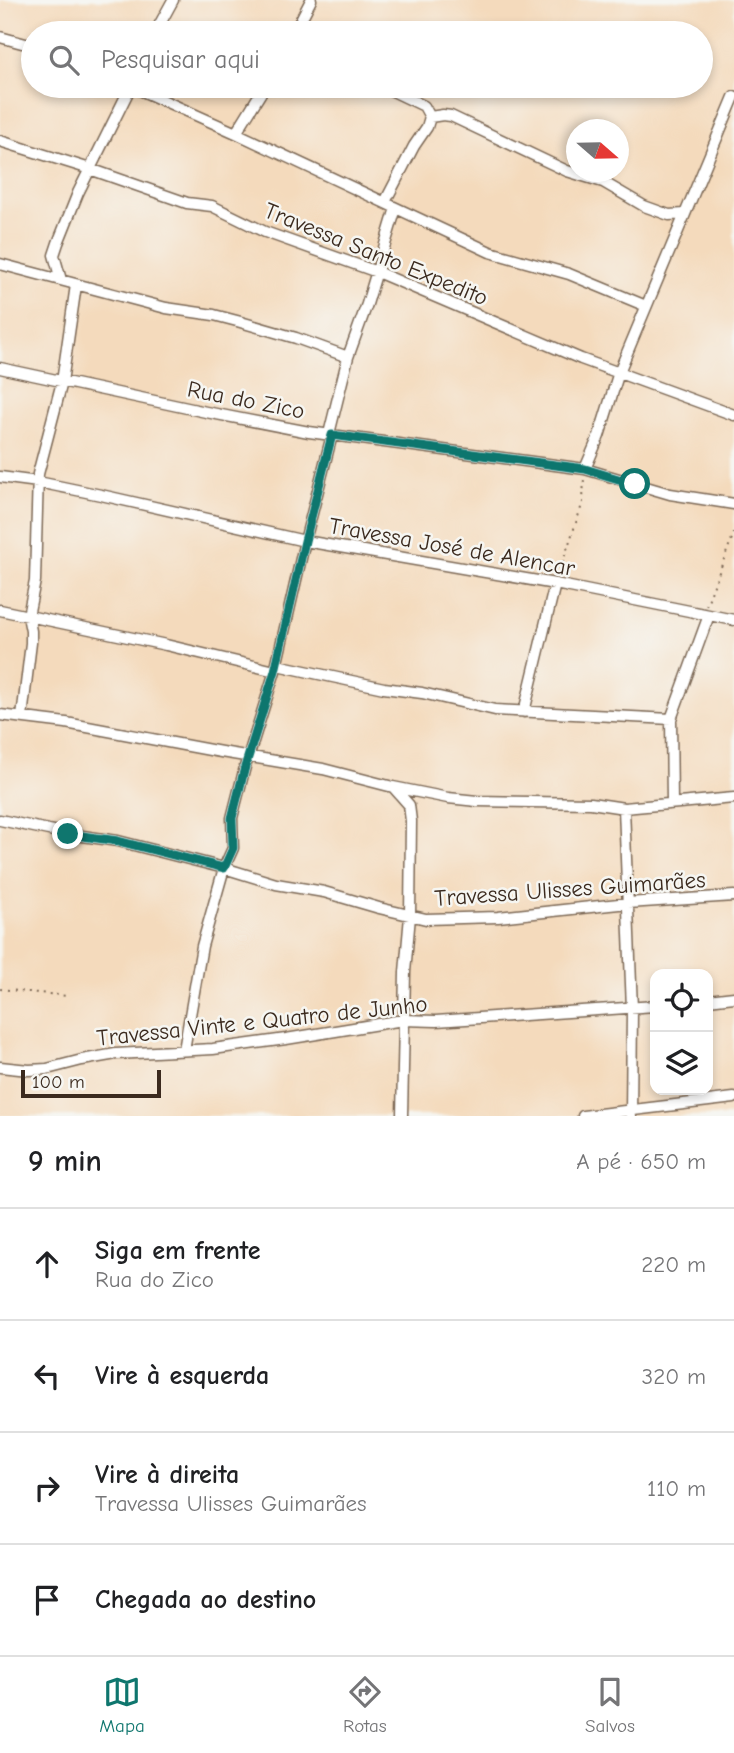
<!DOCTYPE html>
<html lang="pt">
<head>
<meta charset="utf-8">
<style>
  body { margin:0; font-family:"Comic Neue",sans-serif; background:#f6f6f6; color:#202124 }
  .controls { position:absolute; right:21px; bottom:21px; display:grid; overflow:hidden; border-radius:14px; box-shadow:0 4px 10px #0003 }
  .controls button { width:63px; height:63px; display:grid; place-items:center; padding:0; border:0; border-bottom:2px solid #e0e0e0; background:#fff; color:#202124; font:35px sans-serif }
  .compass { position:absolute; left:566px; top:119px; width:63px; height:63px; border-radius:50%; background:#fff; box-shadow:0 4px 10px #0003; rotate:110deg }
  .scale { position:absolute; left:21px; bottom:18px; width:140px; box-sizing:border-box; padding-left:7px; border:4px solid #3b2a1e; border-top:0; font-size:19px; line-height:24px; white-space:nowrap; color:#3b2a1e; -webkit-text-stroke:5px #f6f6f2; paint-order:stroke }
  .stop { position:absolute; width:21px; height:21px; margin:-16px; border:5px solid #0f766e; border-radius:50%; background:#fff }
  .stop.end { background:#0f766e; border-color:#fff; box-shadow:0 2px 7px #0008 }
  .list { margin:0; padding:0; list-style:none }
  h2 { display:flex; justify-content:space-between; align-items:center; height:91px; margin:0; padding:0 28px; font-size:30px }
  h2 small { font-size:23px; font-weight:400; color:#757577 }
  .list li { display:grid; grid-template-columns:46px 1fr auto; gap:21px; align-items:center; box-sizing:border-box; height:112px; padding:0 28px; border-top:2px solid #e0e0e0 }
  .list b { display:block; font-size:26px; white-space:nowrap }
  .list p { margin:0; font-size:23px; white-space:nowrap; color:#757577 }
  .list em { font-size:23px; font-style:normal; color:#757577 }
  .icon { flex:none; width:38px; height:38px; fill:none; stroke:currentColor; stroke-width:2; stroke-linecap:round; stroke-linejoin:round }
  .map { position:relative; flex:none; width:734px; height:1116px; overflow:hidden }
  .search { position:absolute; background:#fff; box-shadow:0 4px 10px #0003; left:21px; right:21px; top:21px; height:77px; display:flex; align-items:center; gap:18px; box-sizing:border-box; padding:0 24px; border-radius:38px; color:#757577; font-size:26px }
  .sheet { height:539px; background:#fff }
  nav { display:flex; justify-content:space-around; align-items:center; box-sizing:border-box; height:98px; border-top:2px solid #e0e0e0; background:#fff; font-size:19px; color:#757577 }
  nav a { display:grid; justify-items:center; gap:4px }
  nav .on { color:#0f766e }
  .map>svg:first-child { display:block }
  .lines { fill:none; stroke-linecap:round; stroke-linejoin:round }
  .minor-casing { stroke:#7c6855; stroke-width:13 }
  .path { stroke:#7c6855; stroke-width:2; stroke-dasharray:2 5; stroke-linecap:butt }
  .minor { stroke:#fff; stroke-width:10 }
  .route { stroke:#0f766e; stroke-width:9 }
  .labels { text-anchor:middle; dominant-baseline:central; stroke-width:5; stroke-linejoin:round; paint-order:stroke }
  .street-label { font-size:23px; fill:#3b2a1e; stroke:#f6f6f2 }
</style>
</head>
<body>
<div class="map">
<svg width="734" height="1116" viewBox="0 0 734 1116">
  <rect width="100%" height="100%" fill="#f6f6f2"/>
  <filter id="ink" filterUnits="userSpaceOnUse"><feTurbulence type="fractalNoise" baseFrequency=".0143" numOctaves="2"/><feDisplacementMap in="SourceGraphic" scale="14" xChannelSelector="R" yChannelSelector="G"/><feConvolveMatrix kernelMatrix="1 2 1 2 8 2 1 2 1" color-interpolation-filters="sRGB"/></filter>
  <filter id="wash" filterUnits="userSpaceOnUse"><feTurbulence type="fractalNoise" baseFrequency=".00686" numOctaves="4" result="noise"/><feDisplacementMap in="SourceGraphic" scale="28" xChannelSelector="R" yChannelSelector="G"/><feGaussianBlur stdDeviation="1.57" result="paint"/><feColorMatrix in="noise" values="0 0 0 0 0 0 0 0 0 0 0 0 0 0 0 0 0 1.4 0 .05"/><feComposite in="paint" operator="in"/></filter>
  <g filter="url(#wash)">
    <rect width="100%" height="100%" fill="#f4dabc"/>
  </g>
  <g filter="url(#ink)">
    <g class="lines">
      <defs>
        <path id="minor" d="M155,33L173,0
          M294,33L311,0
          M0,37L33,46
          M131,86L236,133L490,252L569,274L646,306
          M382,86L424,106L430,117L443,115L451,116L567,171L603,182L644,206L669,215L685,214
          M236,133L265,86
          M0,141L90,169L187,203L212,206L265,232L377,272L581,359L734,415
          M385,202L414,146L427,127L430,117
          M0,264L166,308L214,315L237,321L296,338L348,357
          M61,280L54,255L58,243L78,193L131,86
          M0,368L206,412L309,432L585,469L670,494L734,504
          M329,434L348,357L367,304L396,208
          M585,469L599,436L619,372L734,97
          M0,477L38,482L101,495L305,541L555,584L734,620
          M0,610L166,645L275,671
          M277,665L384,688L422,693L495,710L671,719
          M524,712L555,584
          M0,715L66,723L221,752L323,769L393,787L448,798L477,801L591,803L624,808L734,798
          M22,717L31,643V631L28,616L35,581L38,474L62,382L76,285
          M394,788L409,805L411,821L410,916L405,972L402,1116
          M672,803L671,719L709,615
          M624,808L632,1009L631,1116
          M0,820L68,834L118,841L224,868L276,884L324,892L379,908L426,919L498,917L628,903L734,896
          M708,1000L734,997
          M184,1050L202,946L224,868L233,848L232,818L245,767L275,671L305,541L332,435
          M0,1067L29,1070L47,1069L82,1060L116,1054L213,1049L286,1039L403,1020L436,1021L655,1006
          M583,1116L734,1098"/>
      </defs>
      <use href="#minor" class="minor-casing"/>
      <path class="path" d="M558,576L583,502L584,477
        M706,606L734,533
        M0,989L67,996"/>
      <use href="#minor" class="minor"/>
    </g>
  </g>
  <g class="lines" filter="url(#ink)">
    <path class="route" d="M68,834L118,841L224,868L233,848L232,818L245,767L275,671L305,541L332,435L585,469L635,484"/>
  </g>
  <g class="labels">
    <g class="street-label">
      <text transform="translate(376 254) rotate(22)">Travessa Santo Expedito</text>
      <text transform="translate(246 400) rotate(11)">Rua do Zico</text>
      <text transform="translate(452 547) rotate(10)">Travessa José de Alencar</text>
      <text transform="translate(570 889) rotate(-4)">Travessa Ulisses Guimarães</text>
      <text transform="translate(262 1021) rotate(-6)">Travessa Vinte e Quatro de Junho</text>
    </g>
  </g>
</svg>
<div class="controls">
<button><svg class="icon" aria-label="locate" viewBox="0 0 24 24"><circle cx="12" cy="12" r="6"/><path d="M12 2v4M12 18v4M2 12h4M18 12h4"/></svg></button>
<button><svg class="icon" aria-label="layers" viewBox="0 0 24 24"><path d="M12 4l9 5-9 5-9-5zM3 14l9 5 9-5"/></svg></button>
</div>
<svg class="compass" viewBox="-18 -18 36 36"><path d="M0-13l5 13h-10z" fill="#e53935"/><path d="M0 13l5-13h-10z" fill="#757577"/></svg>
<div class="scale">100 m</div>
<div class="stop" style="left:635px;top:484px"></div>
<div class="stop end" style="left:68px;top:834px"></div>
<div class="search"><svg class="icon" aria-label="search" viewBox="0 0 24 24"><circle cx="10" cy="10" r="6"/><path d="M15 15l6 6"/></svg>Pesquisar aqui</div>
</div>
<section class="sheet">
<h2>9 min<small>A pé · 650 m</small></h2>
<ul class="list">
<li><svg class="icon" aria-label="ahead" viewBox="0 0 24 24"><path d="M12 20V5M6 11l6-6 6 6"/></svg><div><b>Siga em frente</b><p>Rua do Zico</p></div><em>220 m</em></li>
<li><svg class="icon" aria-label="left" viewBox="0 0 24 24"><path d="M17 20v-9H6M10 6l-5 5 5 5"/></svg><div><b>Vire à esquerda</b></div><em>320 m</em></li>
<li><svg class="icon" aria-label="right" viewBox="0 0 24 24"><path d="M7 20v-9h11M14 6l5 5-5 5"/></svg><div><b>Vire à direita</b><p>Travessa Ulisses Guimarães</p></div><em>110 m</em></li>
<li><svg class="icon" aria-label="arrive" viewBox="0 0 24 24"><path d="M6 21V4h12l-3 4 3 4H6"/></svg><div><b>Chegada ao destino</b></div></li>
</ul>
</section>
<nav>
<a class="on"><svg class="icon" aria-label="map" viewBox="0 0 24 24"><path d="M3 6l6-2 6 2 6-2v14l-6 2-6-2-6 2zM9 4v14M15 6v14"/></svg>Mapa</a>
<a><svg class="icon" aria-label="directions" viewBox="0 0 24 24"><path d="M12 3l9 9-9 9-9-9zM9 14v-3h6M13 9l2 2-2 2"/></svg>Rotas</a>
<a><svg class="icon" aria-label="saved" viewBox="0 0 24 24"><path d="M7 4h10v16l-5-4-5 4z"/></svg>Salvos</a>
</nav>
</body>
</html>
